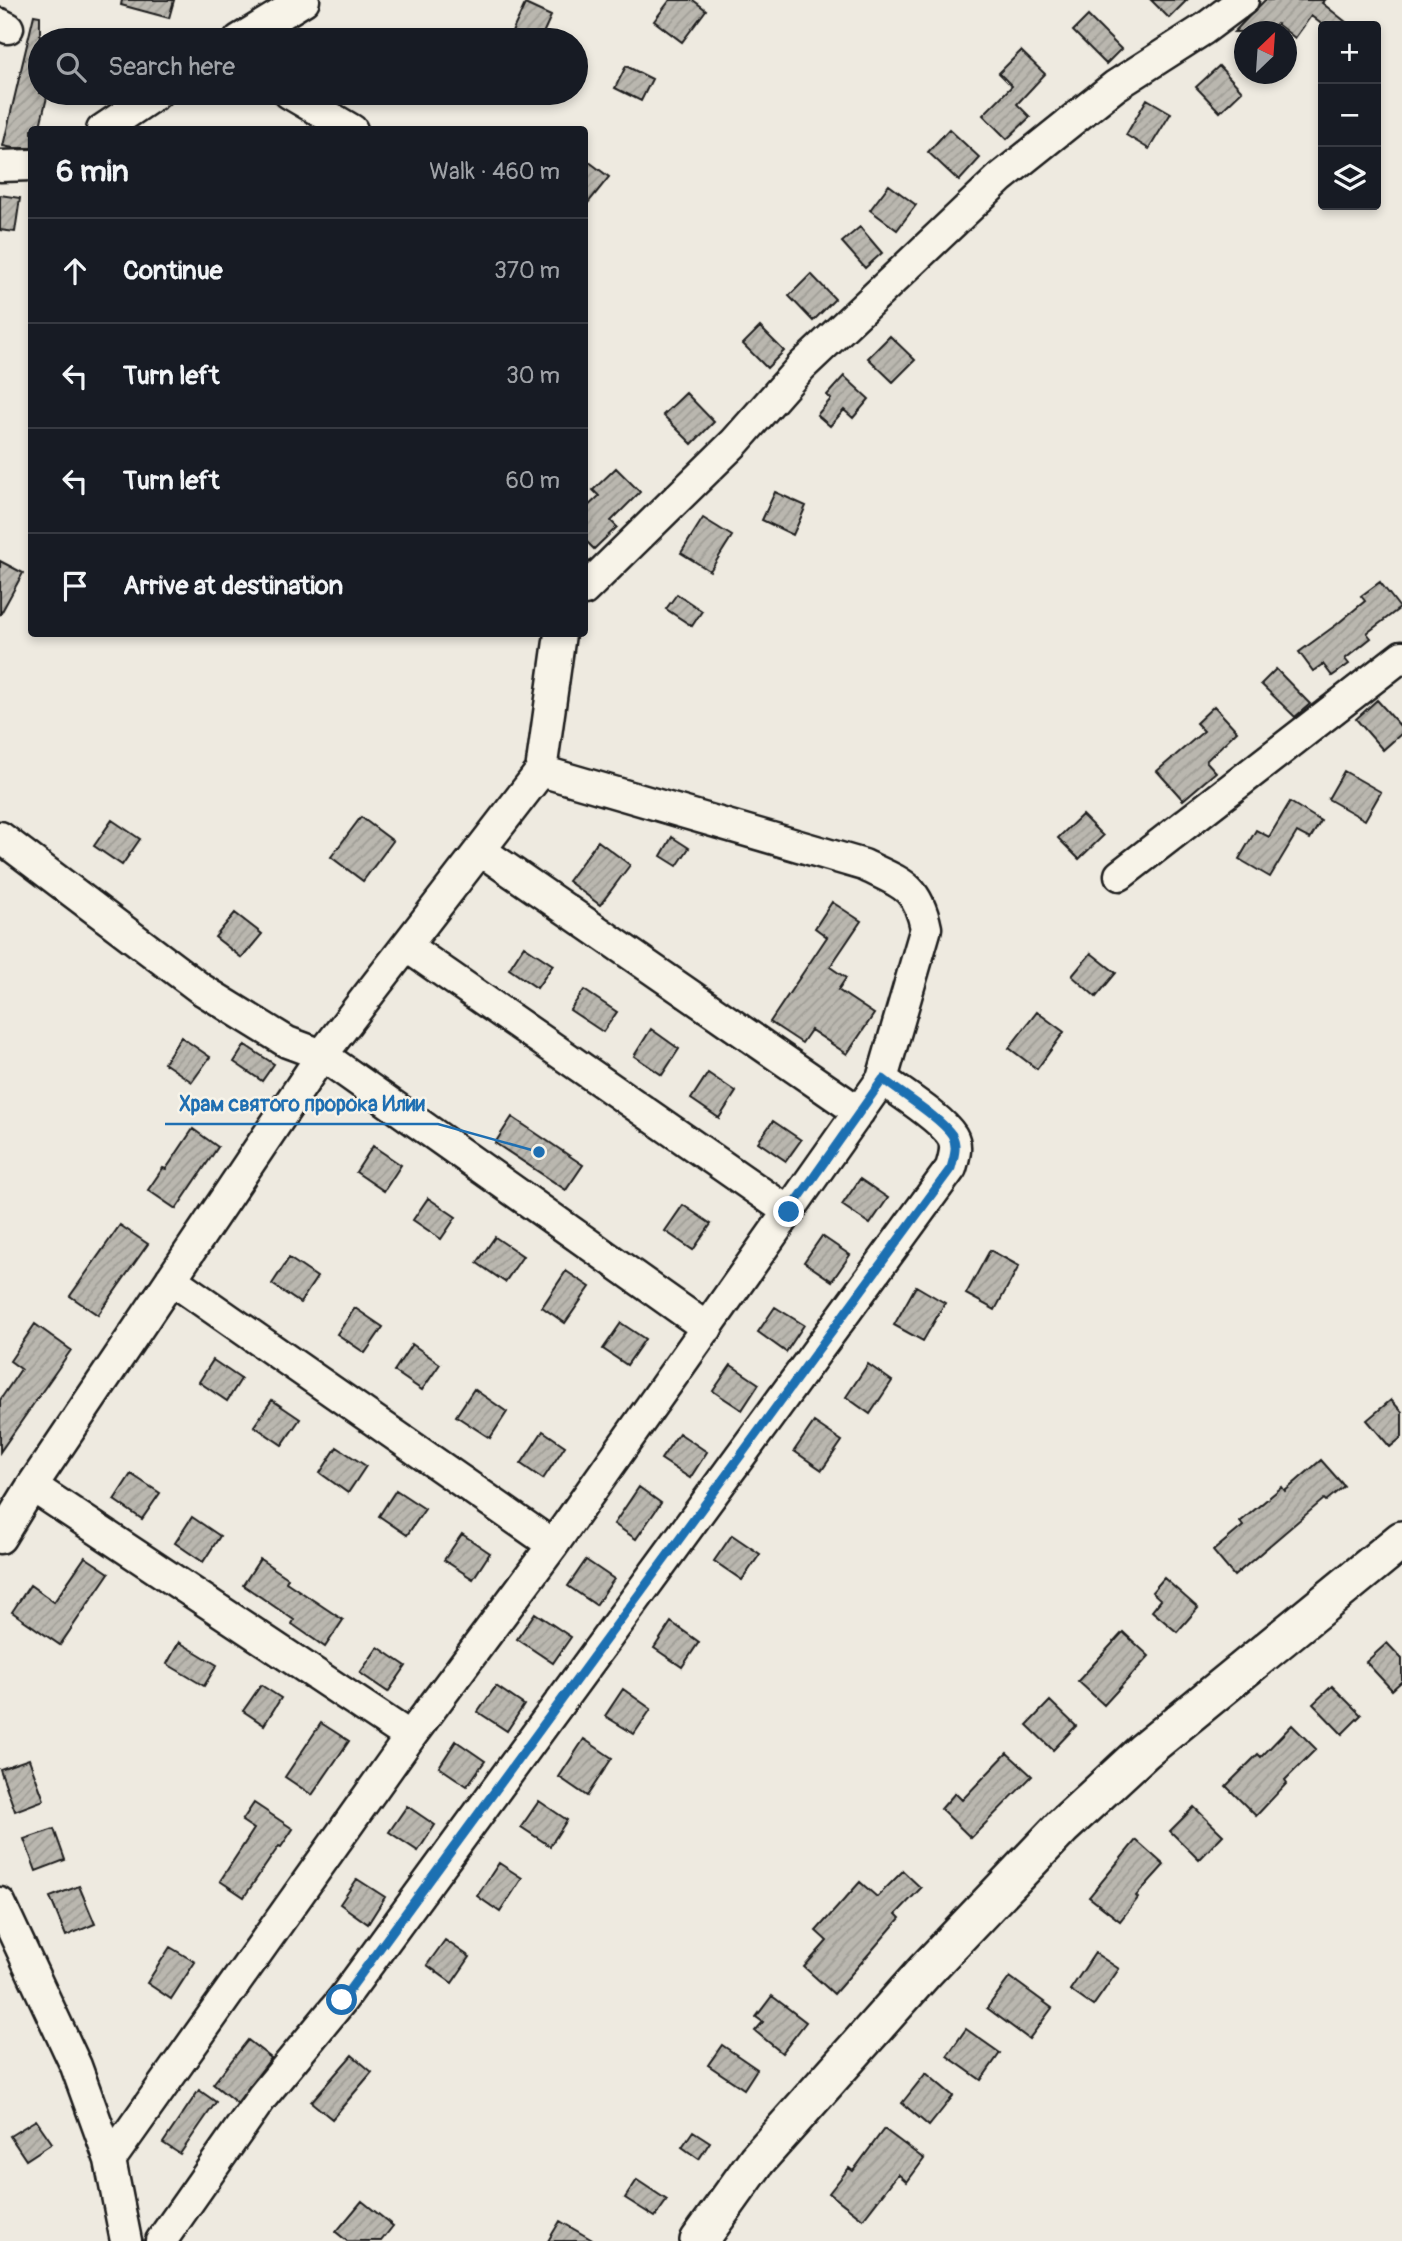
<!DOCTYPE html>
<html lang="en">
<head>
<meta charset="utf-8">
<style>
  body { margin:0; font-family:Pangolin,sans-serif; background:#242831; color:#f1f3f6 }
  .controls { position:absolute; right:21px; top:21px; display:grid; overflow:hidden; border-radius:7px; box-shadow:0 4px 10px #0003 }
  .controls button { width:63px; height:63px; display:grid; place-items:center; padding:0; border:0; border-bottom:2px solid #363941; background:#171b24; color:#f1f3f6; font:35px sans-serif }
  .compass { position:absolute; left:1234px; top:21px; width:63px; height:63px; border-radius:50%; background:#171b24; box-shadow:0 4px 10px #0003; rotate:25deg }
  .stop { position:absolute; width:21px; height:21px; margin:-16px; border:5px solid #1f6fb2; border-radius:50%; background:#fff }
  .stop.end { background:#1f6fb2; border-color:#fff; box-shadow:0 2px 7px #0008 }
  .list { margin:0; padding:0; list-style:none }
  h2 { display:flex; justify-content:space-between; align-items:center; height:91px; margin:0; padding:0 28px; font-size:30px }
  h2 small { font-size:23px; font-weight:400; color:#9ea1a6 }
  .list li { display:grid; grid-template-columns:46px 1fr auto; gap:21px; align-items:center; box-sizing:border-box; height:105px; padding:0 28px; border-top:2px solid #363941 }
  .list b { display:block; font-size:26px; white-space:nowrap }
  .list em { font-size:23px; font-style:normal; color:#9ea1a6 }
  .icon { flex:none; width:38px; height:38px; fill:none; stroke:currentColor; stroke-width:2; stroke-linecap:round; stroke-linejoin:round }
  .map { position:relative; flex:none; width:1402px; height:2241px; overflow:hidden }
  .search { position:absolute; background:#171b24; box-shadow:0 4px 10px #0003; left:28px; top:28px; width:560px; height:77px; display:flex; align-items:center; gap:18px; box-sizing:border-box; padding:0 24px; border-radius:38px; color:#9ea1a6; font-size:26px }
  .panel { position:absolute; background:#171b24; box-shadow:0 4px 10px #0003; left:28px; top:126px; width:560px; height:511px; border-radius:7px }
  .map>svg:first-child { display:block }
  .building { fill:url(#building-hatch); stroke:#1c1c1c; stroke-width:2 }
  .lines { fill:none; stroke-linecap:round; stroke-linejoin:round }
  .minor-casing { stroke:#1c1c1c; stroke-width:35 }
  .major-casing { stroke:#1c1c1c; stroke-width:42 }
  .minor { stroke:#f7f3e8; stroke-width:30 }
  .major { stroke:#f7f3e8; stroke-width:37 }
  .route { stroke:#1f6fb2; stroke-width:9 }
  .leader { fill:none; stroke:#1f6fb2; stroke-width:2.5 }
  .callout-dot { fill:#1f6fb2; stroke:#f7f3e8; stroke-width:2.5 }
  .callout-label { font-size:21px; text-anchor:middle; font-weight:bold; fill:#1f6fb2; stroke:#f7f3e8; stroke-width:5; stroke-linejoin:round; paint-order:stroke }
</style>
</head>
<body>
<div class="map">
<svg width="1402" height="2241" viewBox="0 0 1402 2241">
  <defs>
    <pattern id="building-hatch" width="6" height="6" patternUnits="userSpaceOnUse" patternTransform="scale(1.75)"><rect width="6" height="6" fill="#bab7af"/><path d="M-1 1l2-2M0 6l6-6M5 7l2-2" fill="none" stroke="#9f9d96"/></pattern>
  </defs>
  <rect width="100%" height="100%" fill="#eeeae0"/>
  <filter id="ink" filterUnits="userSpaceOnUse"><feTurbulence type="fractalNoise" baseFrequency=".0143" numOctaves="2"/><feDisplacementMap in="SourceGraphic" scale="14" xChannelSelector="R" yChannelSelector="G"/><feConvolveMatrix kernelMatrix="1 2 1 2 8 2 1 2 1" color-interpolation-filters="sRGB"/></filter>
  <g filter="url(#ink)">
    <path class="building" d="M122,0H174L169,18L121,5Z
      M670,0H693L706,10L682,42L654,21Z
      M1151,0H1187L1169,18Z
      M1265,0H1325L1322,3L1351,26H1324L1311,16L1295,38L1277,24L1269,32H1234Z
      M525,4L551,16L540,40H529L512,32Z
      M34,15L40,16V93H48L39,130H32V148H13L3,146Z
      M1088,16L1121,49L1106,64L1073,31Z
      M1021,51L1045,74L1017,104L1030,117L1007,139L983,115L1012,86L999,73Z
      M626,66L652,79L641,101L615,88Z
      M1219,66L1242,91L1220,112L1196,87Z
      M1147,99L1171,113L1149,149L1126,135Z
      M949,129L980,158L959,181L928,152Z
      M584,158L609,177L584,208Z
      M889,185L916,205L897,230L870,210Z
      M0,195L20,198L15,232L0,230Z
      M860,227L882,253L865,268L842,242Z
      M811,274L835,299L813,321L789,296Z
      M760,327L784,351L767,368L743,344Z
      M890,336L915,360L893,382L868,358Z
      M844,376L869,399L853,418L844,410L830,426L817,415L831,399L827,395Z
      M686,393L714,422L692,444L663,415Z
      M616,468L640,492L611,521L617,527L594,549L584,539V510L599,496L593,490Z
      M775,492L806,506L793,535L762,520Z
      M703,518L732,536L710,571L681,553Z
      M0,561L23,573L0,615Z
      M1380,582L1400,608L1367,633L1371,638L1345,659L1349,664L1332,676L1323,664L1313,671L1299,652L1336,625L1365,601L1361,596Z
      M677,594L702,611L692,626L666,609Z
      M1276,669L1310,704L1295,717L1261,684Z
      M1377,700L1402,728V733L1383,750L1356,719Z
      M1214,706L1237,731L1206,761L1216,772L1183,800L1157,771L1204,731L1196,723Z
      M1344,771L1381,792L1365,820L1328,799Z
      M1290,802L1321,821L1310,839L1297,832L1270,877L1239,859L1256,830L1269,837Z
      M1082,815L1103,836L1079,859L1058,838Z
      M361,817L393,841L363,881L331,857Z
      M112,820L140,839L122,865L94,846Z
      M672,837L689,848L677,866L661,856Z
      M598,841L630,865L600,905L568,881Z
      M832,902L861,921L830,967L846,978L838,990L874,1014L847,1054L811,1030L802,1043L770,1022L827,937L815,928Z
      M235,913L262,934L242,958L215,937Z
      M524,946L553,965L537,988L509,969Z
      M1091,953L1116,973L1096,997L1072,976Z
      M584,990L617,1012L603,1032L570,1010Z
      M1037,1012L1064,1032L1037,1069L1009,1048Z
      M651,1029L679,1049L662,1075L634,1056Z
      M181,1037L210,1057L192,1082L164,1063Z
      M245,1045L274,1064L262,1081L234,1062Z
      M708,1073L736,1092L719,1118L691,1099Z
      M512,1117L583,1165L566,1190L495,1143Z
      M773,1121L801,1140L786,1161L758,1142Z
      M193,1129L218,1147L176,1209L148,1190L163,1168L166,1169Z
      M373,1146L401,1165L384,1191L356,1172Z
      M860,1179L888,1198L870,1224L842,1205Z
      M428,1198L456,1217L441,1239L413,1220Z
      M683,1205L711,1224L693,1250L665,1231Z
      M120,1225L148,1244L98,1315L70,1296Z
      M822,1236L850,1255L832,1281L804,1262Z
      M495,1237L523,1256L505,1282L477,1263Z
      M990,1250L1019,1266L995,1310L966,1294Z
      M289,1258L317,1277L300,1303L272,1284Z
      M566,1271L590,1287L565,1323L542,1307Z
      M916,1286L945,1303L923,1341L894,1325Z
      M775,1307L804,1325L786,1352L758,1332Z
      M355,1308L383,1327L365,1353L337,1334Z
      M621,1323L645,1339L627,1365L603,1349Z
      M35,1324L71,1350L0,1452V1400L21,1369L10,1361Z
      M412,1344L440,1364L422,1390L394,1371Z
      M213,1360L241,1379L227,1401L199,1382Z
      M868,1364L892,1381L870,1414L846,1397Z
      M731,1365L759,1384L742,1410L713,1391Z
      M474,1389L507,1412L490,1438L456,1416Z
      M272,1400L300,1419L282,1445L254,1426Z
      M1391,1400L1402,1412V1437L1390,1447L1367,1420Z
      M814,1422L842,1441L822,1470L794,1451Z
      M543,1431L565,1446L543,1479L521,1464Z
      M679,1433L707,1452L690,1478L661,1459Z
      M337,1447L366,1466L348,1493L320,1473Z
      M1321,1460L1344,1486L1326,1501L1324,1499L1234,1576L1213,1551L1243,1526L1240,1522L1282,1487L1285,1491Z
      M131,1474L160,1493L142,1519L114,1500Z
      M639,1487L661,1503L636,1539L614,1524Z
      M396,1490L425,1509L407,1535L379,1516Z
      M192,1517L220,1536L203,1562L175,1543Z
      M462,1534L490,1553L473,1579L444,1560Z
      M732,1535L760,1554L742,1580L714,1561Z
      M85,1557L109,1573L60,1645L12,1612L30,1585L54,1602Z
      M260,1559L288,1578L286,1582L343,1620L325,1647L292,1624L294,1620L243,1585Z
      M586,1560L614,1579L596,1605L568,1586Z
      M1164,1578L1198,1608L1177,1632L1152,1611L1161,1600L1152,1592Z
      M535,1613L571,1637L553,1663L517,1639Z
      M671,1622L699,1642L682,1667L654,1648Z
      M1123,1632L1149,1656L1104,1705L1078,1681Z
      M179,1642L217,1665L204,1686L167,1664Z
      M1387,1643L1402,1659V1681L1392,1690L1366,1662Z
      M378,1647L406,1666L388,1692L360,1673Z
      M261,1685L281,1698L264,1725L243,1711Z
      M496,1686L524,1705L507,1731L478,1712Z
      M1332,1686L1361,1715L1342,1734L1313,1704Z
      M623,1689L651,1709L634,1734L605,1716Z
      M1050,1701L1076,1726L1053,1750L1027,1725Z
      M321,1723L349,1741L312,1795L285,1777Z
      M1292,1725L1316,1749L1285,1780L1287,1783L1256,1816L1226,1786L1258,1754L1261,1757Z
      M584,1739L612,1758L587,1796L559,1777Z
      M456,1741L485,1761L467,1786L439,1767Z
      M1007,1753L1032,1776L971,1838L941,1809L955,1793L962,1800Z
      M29,1759L44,1800L15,1811L0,1769Z
      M539,1801L567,1820L550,1846L521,1827Z
      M254,1803L293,1829L281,1847L279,1846L244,1897L220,1881L254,1829L242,1821Z
      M407,1806L435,1825L418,1851L389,1832Z
      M1194,1807L1223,1835L1199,1860L1170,1831Z
      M54,1829L65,1860L36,1871L24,1839Z
      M1136,1840L1164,1865L1136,1896L1138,1898L1120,1921L1089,1897Z
      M499,1863L522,1878L500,1912L477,1896Z
      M903,1871L921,1888L896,1914L900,1918L834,1994L804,1967L827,1941L816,1931L860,1882L877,1897Z
      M357,1879L385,1897L368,1924L340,1904Z
      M79,1886L95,1924L66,1936L50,1897Z
      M445,1940L470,1957L452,1983L427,1965Z
      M170,1947L195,1962L171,1999L147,1983Z
      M1095,1953L1119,1969L1093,2006L1070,1990Z
      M1010,1977L1052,2008L1029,2039L987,2008Z
      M772,1996L806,2022L782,2053L755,2031L763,2022L756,2017Z
      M966,2029L1000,2053L981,2080L947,2056Z
      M248,2040L271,2058L237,2103L213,2084Z
      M722,2045L757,2069L744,2089L708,2065Z
      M352,2055L372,2072L332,2119L311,2102Z
      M926,2073L953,2096L929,2126L902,2103Z
      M199,2090L216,2102L180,2154L163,2143Z
      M36,2120L52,2143L26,2160L10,2136Z
      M884,2129L924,2159L907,2182L898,2174L863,2219L829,2193L849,2168L853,2171Z
      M693,2131L710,2142L699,2159L682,2147Z
      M637,2180L667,2200L655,2217L625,2198Z
      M362,2201L393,2226L381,2241H347L336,2232Z
      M560,2221L594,2241H548Z"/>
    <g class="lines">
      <defs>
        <path id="minor" d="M0,24L8,28
          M239,40L304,0
          M289,93L352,130
          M102,130L157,93
          M0,166L32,165
          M584,590L735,442L802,366L1000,178L1115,86L1204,29L1243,0
          M0,837L201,989L287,1042L322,1055L707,1328
          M480,850L859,1112
          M1120,875L1402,656
          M406,946L789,1212
          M171,1279L553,1545
          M32,1486L410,1737
          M0,1538L32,1486L322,1055L541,771L560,634
          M0,1903L76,2066L110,2160L126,2241
          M110,2160L410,1737L553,1545L882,1079L926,928C917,885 901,883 864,865L541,771
          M161,2241L262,2097L342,2000L951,1168C954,1157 958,1146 952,1136C941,1118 900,1093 882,1079"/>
        <path id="major" d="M699,2241L757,2160L925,1971L1062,1827L1144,1751L1402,1540"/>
      </defs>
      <use href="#minor" class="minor-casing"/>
      <use href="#major" class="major-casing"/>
      <use href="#minor" class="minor"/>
      <use href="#major" class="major"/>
    </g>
  </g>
  <g class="lines" filter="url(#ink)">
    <path class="route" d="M342,2000L951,1168C954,1157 958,1146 952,1135C941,1118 900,1093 883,1079L789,1212"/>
  </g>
  <path class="leader" d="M539 1152L438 1124H165"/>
  <circle class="callout-dot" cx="539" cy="1152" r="7"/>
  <g class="callout-label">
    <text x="302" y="1111">Храм святого пророка Илии</text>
  </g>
</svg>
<div class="controls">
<button>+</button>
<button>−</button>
<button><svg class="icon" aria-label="layers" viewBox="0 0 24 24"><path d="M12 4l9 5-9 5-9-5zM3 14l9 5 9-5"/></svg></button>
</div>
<svg class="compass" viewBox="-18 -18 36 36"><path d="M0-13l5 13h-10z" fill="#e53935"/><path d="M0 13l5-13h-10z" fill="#9ea1a6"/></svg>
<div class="stop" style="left:342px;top:2000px"></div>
<div class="stop end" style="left:789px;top:1212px"></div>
<div class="search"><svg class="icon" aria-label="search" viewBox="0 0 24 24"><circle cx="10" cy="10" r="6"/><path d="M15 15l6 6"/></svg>Search here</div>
<section class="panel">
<h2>6 min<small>Walk · 460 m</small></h2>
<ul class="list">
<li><svg class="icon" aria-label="ahead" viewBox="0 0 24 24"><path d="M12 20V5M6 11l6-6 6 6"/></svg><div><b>Continue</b></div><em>370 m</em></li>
<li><svg class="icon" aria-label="left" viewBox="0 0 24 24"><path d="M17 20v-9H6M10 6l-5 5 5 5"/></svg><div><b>Turn left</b></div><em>30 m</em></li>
<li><svg class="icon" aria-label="left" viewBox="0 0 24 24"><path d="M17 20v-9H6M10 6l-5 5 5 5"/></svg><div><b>Turn left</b></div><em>60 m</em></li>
<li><svg class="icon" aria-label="arrive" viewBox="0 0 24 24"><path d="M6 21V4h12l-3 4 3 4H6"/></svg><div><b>Arrive at destination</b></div></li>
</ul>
</section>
</div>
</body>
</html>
